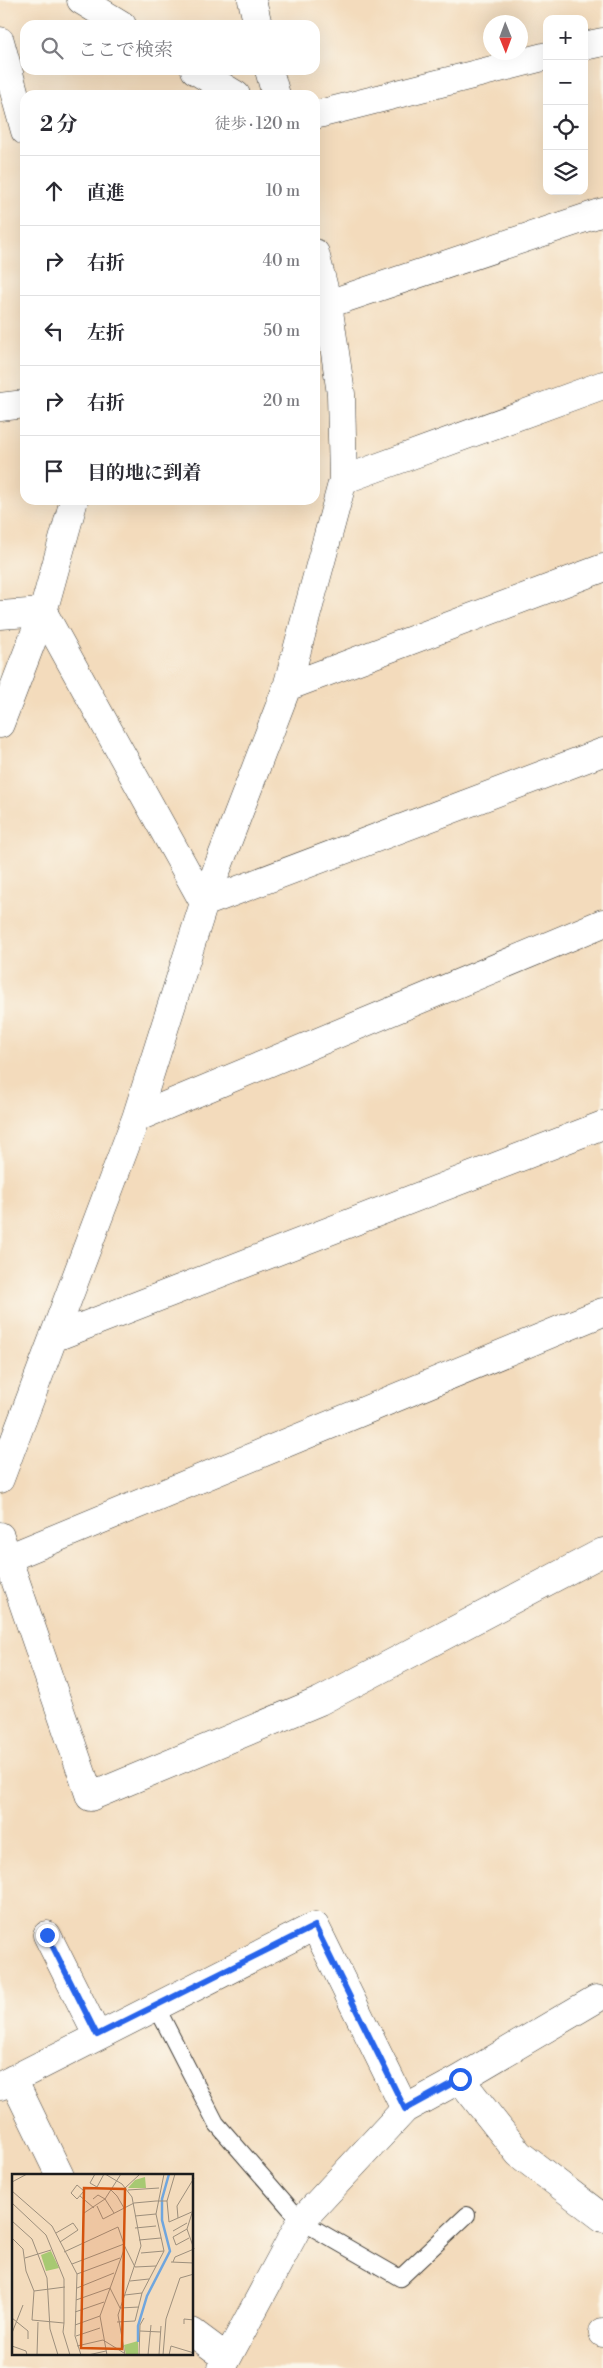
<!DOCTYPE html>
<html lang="ja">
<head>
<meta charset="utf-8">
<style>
  body { margin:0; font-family:"Libre Bodoni","Noto Serif JP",serif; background:#f7f7f7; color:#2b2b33 }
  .controls { position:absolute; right:15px; top:15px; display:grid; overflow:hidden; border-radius:10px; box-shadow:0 5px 20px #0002 }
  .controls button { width:45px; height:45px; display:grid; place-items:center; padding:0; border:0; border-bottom:1px solid #e1e1e2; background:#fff; color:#2b2b33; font:25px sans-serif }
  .compass { position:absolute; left:483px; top:15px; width:45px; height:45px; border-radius:50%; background:#fff; box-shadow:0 5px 20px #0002; rotate:179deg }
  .stop { position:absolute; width:15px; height:15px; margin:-11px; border:4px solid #2563eb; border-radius:50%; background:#fff }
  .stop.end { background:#2563eb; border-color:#fff; box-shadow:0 1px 5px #0008 }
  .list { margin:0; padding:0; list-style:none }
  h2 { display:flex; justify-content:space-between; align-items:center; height:65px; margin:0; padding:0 20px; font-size:21px }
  h2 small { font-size:16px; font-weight:400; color:#7c7c81 }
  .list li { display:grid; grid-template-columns:32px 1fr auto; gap:15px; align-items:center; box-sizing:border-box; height:70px; padding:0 20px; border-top:1px solid #e1e1e2 }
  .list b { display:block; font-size:19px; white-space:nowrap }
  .list em { font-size:16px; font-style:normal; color:#7c7c81 }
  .icon { flex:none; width:28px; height:28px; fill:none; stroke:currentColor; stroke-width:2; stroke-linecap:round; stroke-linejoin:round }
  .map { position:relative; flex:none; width:603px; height:2368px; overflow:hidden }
  .search { position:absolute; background:#fff; box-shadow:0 5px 20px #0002; left:20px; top:20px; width:300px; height:55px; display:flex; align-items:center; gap:12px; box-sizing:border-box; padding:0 18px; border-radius:15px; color:#7c7c81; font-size:19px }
  .panel { position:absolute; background:#fff; box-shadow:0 5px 20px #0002; left:20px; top:90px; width:300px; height:415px; border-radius:15px }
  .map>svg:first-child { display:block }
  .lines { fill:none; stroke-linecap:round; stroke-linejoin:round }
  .service-casing { stroke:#3c3934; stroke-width:18 }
  .minor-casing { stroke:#3c3934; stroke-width:29 }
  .tertiary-casing { stroke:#3c3934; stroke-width:29 }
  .service { stroke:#fff; stroke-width:16 }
  .minor { stroke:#fff; stroke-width:28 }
  .tertiary { stroke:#fff; stroke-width:28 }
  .route { stroke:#2563eb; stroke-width:6 }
  .inset-river { fill:none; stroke:#70a6de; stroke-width:2.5 }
  .inset-road { fill:none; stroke:#9d8f7c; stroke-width:1 }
  .view { fill:#d4530e; fill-opacity:0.15; stroke:#d4530e; stroke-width:2.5 }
  .inset-edge { fill:none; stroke:#1c1c1c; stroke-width:2.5 }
</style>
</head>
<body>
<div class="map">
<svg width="603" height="2368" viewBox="0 0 603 2368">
  <rect width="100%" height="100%" fill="#fbf7ec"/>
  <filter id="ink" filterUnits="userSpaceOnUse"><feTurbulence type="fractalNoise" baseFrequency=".02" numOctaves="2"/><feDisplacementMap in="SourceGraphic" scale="10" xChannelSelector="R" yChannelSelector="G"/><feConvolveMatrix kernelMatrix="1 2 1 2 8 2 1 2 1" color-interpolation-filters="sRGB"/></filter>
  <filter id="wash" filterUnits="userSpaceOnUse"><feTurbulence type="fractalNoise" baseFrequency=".0096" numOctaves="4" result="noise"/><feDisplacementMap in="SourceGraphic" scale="20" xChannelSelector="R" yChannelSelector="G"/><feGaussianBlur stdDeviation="1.12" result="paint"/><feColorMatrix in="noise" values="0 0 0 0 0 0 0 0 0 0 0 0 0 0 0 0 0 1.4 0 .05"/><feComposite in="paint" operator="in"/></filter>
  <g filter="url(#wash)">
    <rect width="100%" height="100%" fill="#f3dbbc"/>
  </g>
  <g filter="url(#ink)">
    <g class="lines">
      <defs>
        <path id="service" d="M156,2006L216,2123L301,2221L400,2278L467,2215"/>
        <path id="minor" d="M81,0L122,25
          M252,0L258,25
          M584,46L603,42
          M195,70L236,95
          M269,70L276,95
          M315,115L547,56
          M328,304L603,212
          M0,407L25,404
          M343,480L603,385
          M0,615L43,612L204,903L603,752
          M287,687L603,568
          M136,1118L603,923
          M53,1338L603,1125
          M0,1479L136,1118L204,903L287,687L343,480L341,394L328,304L315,253
          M0,1536L90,1797L320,1701L603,1552
          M8,1558L603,1312
          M47,1935L97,2035
          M13,2079L60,2176
          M460,2079L519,2154L603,2218
          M0,2086L315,1926L405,2109
          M192,2332L227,2358
          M603,2332V2333
          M222,2368L301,2221L405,2109L460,2079L596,1999"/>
        <path id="tertiary" d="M0,41L25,131
          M0,724L43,612L74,500"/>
      </defs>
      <use href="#service" class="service-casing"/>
      <use href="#minor" class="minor-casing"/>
      <use href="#tertiary" class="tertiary-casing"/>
      <use href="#service" class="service"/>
      <use href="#minor" class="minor"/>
      <use href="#tertiary" class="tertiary"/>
    </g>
  </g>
  <g class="lines" filter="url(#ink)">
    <path class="route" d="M47,1935L97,2035L315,1926L405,2109L460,2079"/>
  </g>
  <g transform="translate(12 2174)">
    <rect width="181" height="181" fill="#f3dbbc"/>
    <path d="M133,3L134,14H116L123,6ZM39,77L47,94L34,97L29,81ZM126,167V181H114L112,171Z" fill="#a7c972"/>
    <path class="inset-river" d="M126,168V152L135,122L158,77L150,46V25L157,0"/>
    <path class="inset-road" d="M83,0L78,9L85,13L92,0M93,0L110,10L120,23L129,72L106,141L113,181M125,0H149M0,8L15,0M65,11L72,17L65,25L59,19ZM113,14L127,1M98,15L105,22L112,34M116,16L147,14M0,17L40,52L65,100L63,162L69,181M68,22L82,34M81,25L86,21L93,25L102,39M155,27L163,0M0,29L34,61L52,105V149L20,146L22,117L14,97L11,75L0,64M85,32L91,45L122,29L144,27H155L157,48L182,37M72,39L93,25L109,0M180,39L175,55L182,75M123,42L144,40M166,44L165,32L182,4M0,47L20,65L35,104L38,155L46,181M123,54L144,52M175,55L161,63L164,71L177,64M161,57L175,49M44,59L61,49L66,56L48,68M127,66L149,64M113,73L123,93L144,92M52,78L106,53L113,73L88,142L95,181M129,79L152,77M13,84L39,76M159,88L182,89M161,88L163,83L182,75M60,90L112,70M65,100L108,84M118,107L137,105M65,114L102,99M22,117L53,113M113,121L130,119M64,126L98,114L108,134L127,133M63,138L92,128M0,144L16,157V165M105,148L123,147L130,119L152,77L144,40L152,0M52,149L51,158L58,181M172,150V145L182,146M63,151L88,142M128,157L149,158M0,159L11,131M64,162L88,154M0,172L14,177L15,181M65,172L91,166L112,179M25,181L26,148M76,181L94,177M127,181L128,151L132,144M136,181L139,151M147,181L149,152M151,181L154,145L168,104L182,100M157,181L159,172L182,179"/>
    <path class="view" d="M72,14L113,15L110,175L69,174Z"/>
    <rect width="181" height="181" class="inset-edge"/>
  </g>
</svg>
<div class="controls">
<button>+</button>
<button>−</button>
<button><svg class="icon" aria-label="locate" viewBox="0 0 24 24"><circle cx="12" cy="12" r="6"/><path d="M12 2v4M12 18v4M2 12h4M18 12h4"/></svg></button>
<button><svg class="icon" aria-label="layers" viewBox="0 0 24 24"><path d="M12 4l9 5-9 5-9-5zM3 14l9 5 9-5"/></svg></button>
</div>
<svg class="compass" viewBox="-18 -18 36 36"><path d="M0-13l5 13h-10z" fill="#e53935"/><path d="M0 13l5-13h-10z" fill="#7c7c81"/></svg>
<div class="stop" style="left:460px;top:2079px"></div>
<div class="stop end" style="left:47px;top:1935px"></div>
<div class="search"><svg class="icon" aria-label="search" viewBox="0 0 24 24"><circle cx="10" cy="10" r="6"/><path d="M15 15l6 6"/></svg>ここで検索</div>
<section class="panel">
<h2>2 分<small>徒歩 · 120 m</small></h2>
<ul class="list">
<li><svg class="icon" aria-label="ahead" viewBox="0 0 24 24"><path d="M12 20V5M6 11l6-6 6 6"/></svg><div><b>直進</b></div><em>10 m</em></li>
<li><svg class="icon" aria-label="right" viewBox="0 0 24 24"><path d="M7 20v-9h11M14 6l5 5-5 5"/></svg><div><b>右折</b></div><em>40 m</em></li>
<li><svg class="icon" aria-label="left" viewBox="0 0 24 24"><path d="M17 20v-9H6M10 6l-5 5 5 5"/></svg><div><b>左折</b></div><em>50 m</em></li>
<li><svg class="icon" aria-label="right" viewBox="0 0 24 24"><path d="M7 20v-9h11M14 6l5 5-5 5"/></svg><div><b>右折</b></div><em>20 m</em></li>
<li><svg class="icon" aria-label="arrive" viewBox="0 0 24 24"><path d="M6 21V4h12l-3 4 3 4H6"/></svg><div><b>目的地に到着</b></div></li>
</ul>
</section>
</div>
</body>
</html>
